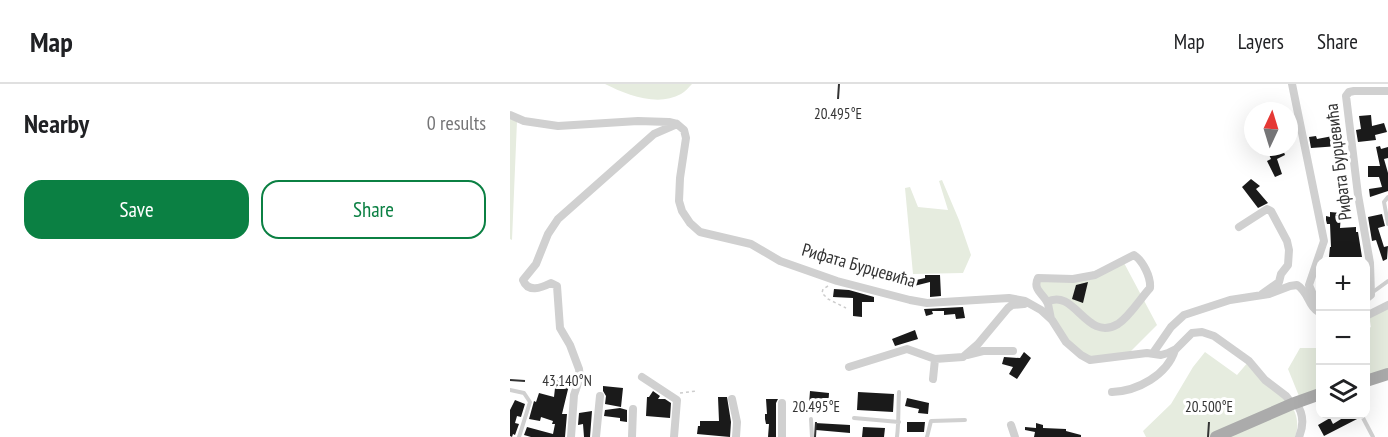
<!DOCTYPE html>
<html lang="en">
<head>
<meta charset="utf-8">
<style>
  body { margin:0; font-family:"PT Sans Narrow",sans-serif; background:#f2f2f2; color:#202124 }
  .controls { position:absolute; right:18px; bottom:18px; display:grid; overflow:hidden; border-radius:12px; box-shadow:0 6px 24px #0002 }
  .controls button { width:54px; height:54px; display:grid; place-items:center; padding:0; border:0; border-bottom:2px solid #e0e0e0; background:#fff; color:#202124; font:30px sans-serif }
  .compass { position:absolute; left:734px; top:18px; width:54px; height:54px; border-radius:50%; background:#fff; box-shadow:0 6px 24px #0002; rotate:4deg }
  .list { margin:0; padding:0; list-style:none }
  h2 { display:flex; justify-content:space-between; align-items:center; height:78px; margin:0; padding:0 24px; font-size:26px }
  h2 small { font-size:20px; font-weight:400; color:#757577 }
  .actions { display:flex; gap:12px; padding:18px 24px }
  .actions a { flex:1; padding:14px 0; border:2px solid #0b8043; border-radius:18px; text-align:center; font-size:21px; color:#0b8043 }
  .actions .main { background:#0b8043; color:#fff }
  .icon { flex:none; width:33px; height:33px; fill:none; stroke:currentColor; stroke-width:2; stroke-linecap:round; stroke-linejoin:round }
  .map { position:relative; flex:none; width:878px; height:353px; overflow:hidden }
  header { display:flex; align-items:center; gap:36px; box-sizing:border-box; height:84px; padding:0 30px; background:#fff; border-bottom:2px solid #e0e0e0 }
  header strong { font-size:28px }
  nav { display:flex; gap:33px; margin-inline-start:auto; font-size:21px }
  main { display:flex }
  aside { flex:1; background:#fff }
  .map>svg:first-child { display:block }
  .green { fill:#e6ecdf }
  .building { fill:#1a1a1a }
  .lines { fill:none; stroke-linecap:round; stroke-linejoin:round }
  .path { stroke:#cdcdcd; stroke-width:1.5; stroke-dasharray:3 3; stroke-linecap:butt }
  .service { stroke:#d0d0d0; stroke-width:4 }
  .minor { stroke:#d0d0d0; stroke-width:8 }
  .primary { stroke:#ababab; stroke-width:12 }
  .ticks { fill:none; stroke:#333; stroke-width:2 }
  .labels { text-anchor:middle; dominant-baseline:central; stroke-width:6; stroke-linejoin:round; paint-order:stroke }
  .street-label { font-size:18px; fill:#333; stroke:#fff }
  .ticks-label { font-size:15px; text-anchor:middle; fill:#333; stroke:#fff; stroke-width:6; stroke-linejoin:round; paint-order:stroke }
</style>
</head>
<body>
<header>
<strong>Map</strong>
<nav><a>Map</a><a>Layers</a><a>Share</a></nav>
</header>
<main>
<aside>
<h2>Nearby<small>0 results</small></h2>
<ul class="list">
</ul>
<div class="actions"><a class="main">Save</a><a>Share</a></div>
</aside>
<div class="map">
<svg width="878" height="353" viewBox="0 0 878 353">
  <rect width="100%" height="100%" fill="#fff"/>
  <path class="green" d="M95,0H182C179,3 175,8 171,10C148,23 117,11 95,0Z
    M0,35L7,37L2,156L0,155Z
    M432,96L449,136L461,171L453,189L403,190L395,104L400,103L408,123L438,126L429,97Z
    M613,177L647,241L615,273L580,276L556,258L527,197L567,193Z
    M878,221V290L856,297V246L861,243L859,231Z
    M790,264H810V310L791,317L778,285Z
    M695,268L727,291L739,277C759,297 797,321 785,353H636L633,347L661,320L683,283Z"/>
  <path class="building" d="M861,31L862,42L874,39L877,48L865,51L866,56L848,58L846,46L851,45L849,32Z
    M828,51L829,62L801,64L799,53L806,52L807,55Z
    M870,62L871,65L878,63V74L874,75L878,89V107L860,113L859,105L872,103L869,93H858V82H870L866,63Z
    M759,63H772L775,71L767,75L772,90L765,93L757,77L761,75L756,64Z
    M741,95L750,102L746,105L758,119L748,124L732,103Z
    M820,128L831,129L830,144L846,143V148H848L852,173H819L820,163H821L820,140H817L816,136V132L820,133Z
    M872,130L875,142L868,144L874,163L878,162L877,175L873,177L866,156L862,157L858,133Z
    M415,191H430L431,212L420,213V198L404,202L402,197L415,194Z
    M578,198L573,219L562,215L566,201Z
    M324,205L339,206L364,213V218H352V233L343,232V214L323,213Z
    M453,223L455,234L446,235L445,230L434,231V227H422L423,230L416,232L414,225Z
    M405,246L408,255L385,262L382,255Z
    M514,268L521,274L507,295L499,290L503,283L492,280L494,273L510,274Z
    M46,295L60,297L52,330H57L55,353H21L14,351L17,343L43,350L45,340H42L43,337L31,333L30,337L19,335L24,317L26,318L29,309L44,313Z
    M93,302L113,304L111,323L95,320L96,312L93,307Z
    M143,307L150,312L148,315H155L161,319L160,334L136,332L137,313H139Z
    M300,307L319,309L318,328L308,327V320H299Z
    M348,308L384,310L383,328L347,326Z
    M208,313H217L221,338L220,353L187,350L188,342H190V337H209Z
    M397,314L419,319L418,330L408,329L409,325L395,322Z
    M256,315H268L266,319V353H258L259,340H256L255,335V330H257Z
    M5,316L15,320L11,333L7,332L5,339L9,340L5,351L3,350L2,353L0,352V326Z
    M110,324L117,326V338L110,337V334L94,332L95,326Z
    M82,327L80,353H74L73,340L68,341L69,329Z
    M835,330H847L849,334L814,352L808,341L820,334L823,340L836,332Z
    M397,338H415L414,348H397Z
    M305,339L340,341V349L306,346Z
    M526,339L533,341V344L556,345V347L571,351V353H524L525,348L515,346V343L526,344Z
    M353,343L375,344L374,353H352Z"/>
  <g class="lines">
    <path class="path" d="M318,202L313,205L312,209L318,215L336,224
      M170,309L187,307"/>
    <path class="service" d="M878,113L874,118L878,140
      M863,208L878,197
      M0,306L14,309L20,318L9,353
      M851,330L863,353
      M344,334L389,338
      M301,335L302,353
      M387,353C389,337 388,324 389,308
      M417,353L421,337L455,336"/>
    <path class="minor" d="M782,0L814,157L799,201L810,227
      M0,31L14,37L48,42L128,37L159,38L167,40L174,46L176,54L170,94L169,117L172,127L180,139L190,148L241,160L270,177L327,197L400,216L417,219L499,214L515,217L531,226L542,236L556,258L571,271L580,276L637,269L651,271L658,269L666,265L682,249L692,248L704,252L739,277L755,296L776,312L782,320
      M729,143L757,125L761,127L777,157L779,166L778,181L771,190L769,198L752,210
      M856,215L861,211L860,179L848,111L836,12L839,8L844,7H878
      M537,218C565,203 576,259 608,240C620,232 630,215 640,204C641,193 633,177 624,171L585,191L563,195L528,194C522,206 534,210 538,220C539,225 540,230 541,235
      M856,232L878,221
      M643,269L661,243L674,231L720,216L759,210L780,202L787,201C799,208 798,223 810,229
      M457,271L473,267H503
      M339,283L397,265L425,275L453,273L468,260L498,224L502,221L514,220
      M132,293L167,316L164,353
      M423,295L425,275
      M602,308C628,307 657,291 665,266
      M222,315L227,338L226,353
      M272,319V353
      M786,319C794,330 794,341 789,353
      M501,341L505,353
      M61,353L64,311L70,293L69,285L60,261L50,244L47,202L41,199C31,204 18,209 13,196L26,180L38,150L48,135L144,50L167,40
      M86,353L90,312
      M122,353L123,325"/>
    <path class="primary" d="M856,297L878,290
      M706,353L782,320L810,310"/>
  </g>
  <path class="ticks" d="M328,15L329,0M0,296L15,297M305,353L306,338M698,353L699,338"/>
  <g class="labels">
    <g class="street-label">
      <text transform="translate(828 78) rotate(-97)">Рифата Бурџевића</text>
      <text transform="translate(349 181) rotate(16)">Рифата Бурџевића</text>
    </g>
  </g>
  <g class="ticks-label">
    <text x="328" y="35">20.495°E</text>
    <text x="57" y="302">43.140°N</text>
    <text x="306" y="328">20.495°E</text>
    <text x="699" y="328">20.500°E</text>
  </g>
</svg>
<div class="controls">
<button>+</button>
<button>−</button>
<button><svg class="icon" aria-label="layers" viewBox="0 0 24 24"><path d="M12 4l9 5-9 5-9-5zM3 14l9 5 9-5"/></svg></button>
</div>
<svg class="compass" viewBox="-18 -18 36 36"><path d="M0-13l5 13h-10z" fill="#e53935"/><path d="M0 13l5-13h-10z" fill="#757577"/></svg>
</div>
</main>
</body>
</html>
